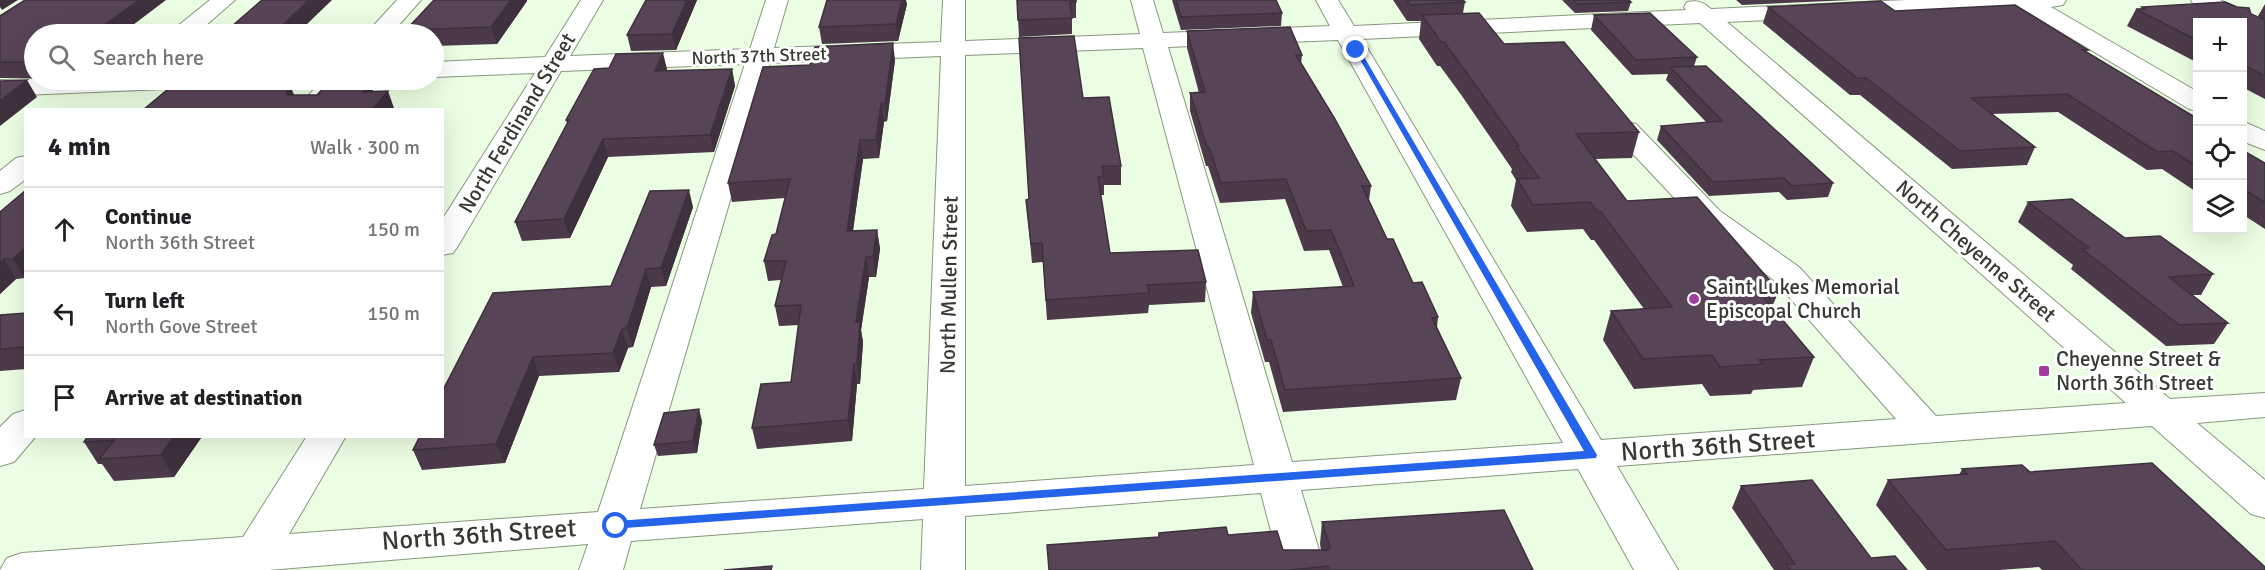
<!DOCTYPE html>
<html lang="en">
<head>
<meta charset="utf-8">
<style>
  body { margin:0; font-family:Signika,sans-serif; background:#f2f2f2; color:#202124 }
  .controls { position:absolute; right:18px; top:18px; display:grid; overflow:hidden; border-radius:0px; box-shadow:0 6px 24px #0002 }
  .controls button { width:54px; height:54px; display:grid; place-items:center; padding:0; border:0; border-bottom:2px solid #e0e0e0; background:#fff; color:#202124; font:30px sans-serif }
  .stop { position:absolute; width:18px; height:18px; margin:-14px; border:4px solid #2563eb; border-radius:50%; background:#fff }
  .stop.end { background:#2563eb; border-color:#fff; box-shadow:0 2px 6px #0008 }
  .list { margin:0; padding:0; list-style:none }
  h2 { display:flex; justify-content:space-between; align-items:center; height:78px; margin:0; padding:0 24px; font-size:26px }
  h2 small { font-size:20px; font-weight:400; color:#757577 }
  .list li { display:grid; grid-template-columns:39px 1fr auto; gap:18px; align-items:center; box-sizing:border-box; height:84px; padding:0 24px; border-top:2px solid #e0e0e0 }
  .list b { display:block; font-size:22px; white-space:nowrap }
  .list p { margin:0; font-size:20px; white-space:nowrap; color:#757577 }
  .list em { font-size:20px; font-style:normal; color:#757577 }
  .icon { flex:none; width:33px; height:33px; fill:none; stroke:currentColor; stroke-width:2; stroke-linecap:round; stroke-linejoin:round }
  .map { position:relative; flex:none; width:2265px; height:570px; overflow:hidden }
  .search { position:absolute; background:#fff; box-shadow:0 6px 24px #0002; left:24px; top:24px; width:420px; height:66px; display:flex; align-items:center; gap:15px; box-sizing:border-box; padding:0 21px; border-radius:33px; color:#757577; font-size:22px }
  .panel { position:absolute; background:#fff; box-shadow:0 6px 24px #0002; left:24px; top:108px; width:420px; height:330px; border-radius:0px }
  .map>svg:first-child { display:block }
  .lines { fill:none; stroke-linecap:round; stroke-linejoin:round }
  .minor-casing { stroke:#88987f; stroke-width:2 }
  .minor { fill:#fff; fill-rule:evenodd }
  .wall { fill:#4c3a4b }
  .shaded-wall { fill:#3e303d }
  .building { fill:#584457; stroke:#3e303d; stroke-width:1.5 }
  .route { fill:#2563eb }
  .poi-dot { fill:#a23ca1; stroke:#fff; stroke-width:2 }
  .labels { text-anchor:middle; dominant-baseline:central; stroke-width:6; stroke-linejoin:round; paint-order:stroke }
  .far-street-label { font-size:18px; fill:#353b31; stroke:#fff }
  .street-label { font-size:21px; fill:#353b31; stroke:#fff }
  .poi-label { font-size:21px; fill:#353b31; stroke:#fff; text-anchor:start }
  .near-street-label { font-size:26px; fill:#353b31; stroke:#fff }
</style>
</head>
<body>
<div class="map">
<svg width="2265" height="570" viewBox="0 0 2265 570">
  <rect width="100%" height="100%" fill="#ebfde2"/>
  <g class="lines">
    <defs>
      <path id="minor" d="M210,0H235L196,34H170L174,29Z
        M397,0H421L391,34H366Z
        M581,0H603L570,56L750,49L766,0H788L774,48L941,42L943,0H965V41L1140,34L1131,0H1153L1163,33L1330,26L1316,0H1338L1354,26L1686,10L1684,7L1687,2C1698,0 1703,2 1711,9L1907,0H2066L2063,5L2051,7L2198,92V111L2189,109L2021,8L1727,22L2170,399L2265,393V417L2197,423L2265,480V518L2251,514L2152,426L1617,466L1678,570H1634L1578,469L1301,490L1325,570H1281L1261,493L965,516V570H921L923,519L631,541L623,570H579L588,544L268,570H0L7,558L22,553L243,537L307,436H346L289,534L598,512L745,64L561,71L458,246L453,253L442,255V220L535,73L434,77V62L545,57ZM1700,23L2126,403L1936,416L1799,267L1720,211L1636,124L1626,122L1616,124L1612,130L1616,136L1698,223L1775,281L1896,419L1601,440L1362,39ZM1338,40L1563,443L1292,462L1168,47ZM1143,48L1254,465L965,486V55ZM941,56L924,489L640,509L770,63Z
        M2191,0H2220L2265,22V38L2242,29V22H2229L2194,5Z
        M34,79V80H201L197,85L188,88L0,96V80Z
        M322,80H349L324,110H296Z
        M2242,121L2265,131V150L2242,141Z
        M26,156V179L10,191L0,194V171L16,158Z
        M26,410V436H36L14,462L0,466V427L13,414Z"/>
    </defs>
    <use href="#minor" class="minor-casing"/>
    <use href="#minor" class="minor"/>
  </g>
  <path class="wall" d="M433,0H527V1L497,44L434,46V34H408L406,30L433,1Z
    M697,0L676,50L631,51L627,35Z
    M1017,0H1076V18H1072V34L1019,37Z
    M1172,0H1276L1282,13L1281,26L1181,30Z
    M1393,0H1463L1465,2L1463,13L1504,44L1639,132L1632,158L1595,159L1627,201L1779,291L1772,307L1814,357L1802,387L1753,390L1751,394L1710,396L1702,384L1634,389L1603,340L1611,311L1644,309L1594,240H1591L1583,229L1527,232L1511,206L1516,180L1511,172L1512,169L1462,96L1440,66H1437L1419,39L1421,21H1407Z
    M1562,0H1629L1631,2L1628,11L1575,13Z
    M1736,0H1852L1742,5Z
    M907,4L898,41L822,44L819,27Z
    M2265,4V99L2242,87V22H2198V63L2127,26L2136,9H2140L2142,7L2262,19L2258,16Z
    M1768,7L1895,11L2088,50L2086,52L2198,119V193L2162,169L2147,170L2058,112L1992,114L2035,147L2027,165L1952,169L1860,95H1850L1763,23Z
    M1594,15L1697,57L1694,66L1833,183L1828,197L1787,200L1779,192L1709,196L1657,140L1661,126L1706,122L1666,80L1668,74L1632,75L1591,30Z
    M0,16L34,34V78H0Z
    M1187,31L1302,55L1301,64L1371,186L1369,200L1387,239L1413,283L1438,317L1437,327L1461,378L1456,400L1283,412L1269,362H1265L1251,313L1253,292L1343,287L1329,250L1304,251L1285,199L1220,203L1208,166H1206L1190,111V93H1199L1187,48Z
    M895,60L887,121L884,122L879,158L863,159L853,231L877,230L880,249L876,277H869L861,330L863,342L860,384H857L852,441L757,449L752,428L791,382L799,325L779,326L775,306L781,280L768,281L764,261L776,234L785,198L732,202L728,183L810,65Z
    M667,69L666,71L732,69L735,86L714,152L608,157L570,238L522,241L515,222L567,124L566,120Z
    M1083,98L1121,166V185H1104V195H1101L1110,253L1206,282L1205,302L1149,305L1148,313L1047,320L1043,262L1032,263L1026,200L1029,199Z
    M2242,150L2265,163V229L2242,214Z
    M2028,202L2125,238L2213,274L2201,295H2192L2228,323L2214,344L2166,346L2071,269L2073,265L2018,222Z
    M693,207L666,286L651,287L633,347L628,348L619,372L539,376L505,463L422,470L413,450L611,286Z
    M0,212L26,278L16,279L0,294Z
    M26,313V369L0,371V315Z
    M702,421L697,453L658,456L654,445Z
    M88,436H200L201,438L174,477L114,481L102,464H98L84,442Z
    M1962,469L2030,472L2265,570H2042L2039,567L2000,570H1927L1876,505L1888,480L1959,475Z
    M1741,486L1871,558L1907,570H1774L1732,508Z
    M1322,522L1533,570H1049L1158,537L1159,533L1228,535L1283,550H1321L1320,544Z"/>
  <path class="shaded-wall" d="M0,0H18L2,10L0,7Z
    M139,0H166L121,34H92Z
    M309,0H332L306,25L310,34L284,24Z
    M511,0H527V1L497,44L491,27Z
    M687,0H697L676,50L672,34Z
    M902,0H906L907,4L898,41L896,24Z
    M335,26L338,34H326Z
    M893,43L895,60L887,121L885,104Z
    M663,53L667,69L659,88L655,71Z
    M732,69L735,86L714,152L710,135Z
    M27,80L37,97L0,126V101Z
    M278,80H304L292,90L298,104L270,87Z
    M370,83L377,100L363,92Z
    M388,91L394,108L393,110H372Z
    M881,104L884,122L879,158L876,140Z
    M603,139L608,157L570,238L564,219Z
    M860,140L863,159L850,251L847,231Z
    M689,190L693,207L666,286L661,268Z
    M877,230L880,249L876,277L873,257Z
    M26,247L25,278L13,259Z
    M866,257L869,277L861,330L863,342L860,384L857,364L856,322Z
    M4,259L16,279L0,294V263Z
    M646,269L651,287L633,347L627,328Z
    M622,329L628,348L619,372L613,353Z
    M533,357L539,376L505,463L496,444Z
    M854,364L857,384L852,441L848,420Z
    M699,409L702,421L697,453L693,441Z
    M174,436H200L201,438L174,477L161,455Z"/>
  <path class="building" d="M25,0H139L92,34H34V62H0V16Z
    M262,0H309L284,24L306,23L299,29L335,26L326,34H223Z
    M434,0H511L491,27L406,30Z
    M646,0H687L672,34L627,35Z
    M827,0H902L896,24L819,27Z
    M1017,0H1076V2H1070L1072,18L1018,20Z
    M1176,0H1276L1282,13L1181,17Z
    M1407,0H1463L1465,2L1410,5Z
    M1573,0H1629L1631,2L1577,4Z
    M1881,1L1895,11L2015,5L2088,50H2083L2198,119V167L2173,151L2157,152L2067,94L1971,98L2035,147L1960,151L1866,78H1857L1768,7Z
    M2225,2L2237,7L2249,8L2251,14L2265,20V76L2242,64V22H2198V41L2136,9H2146L2142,7Z
    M1479,13L1504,44L1564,42L1639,132L1576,134L1627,201L1697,197L1779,291L1759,292L1814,357L1759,360L1763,364L1720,367L1712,355L1643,359L1611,311L1672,307L1601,212H1598L1590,202L1533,205L1517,179L1539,178L1516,146H1519L1466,72L1444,42H1441L1422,15Z
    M1650,13L1697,57L1636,60L1594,15Z
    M1290,27L1302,55H1296L1335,119L1371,186H1362L1387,239H1393L1413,283L1422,282L1438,317L1432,318L1461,378L1285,390L1271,340H1267L1253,292L1354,286L1331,230L1306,231L1286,179L1221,183L1209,147H1207L1190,93L1205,92L1187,31Z
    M1074,36L1083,98L1109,97L1121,166H1102L1104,176L1098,177L1110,253L1198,250L1206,282L1147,285L1149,293L1046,300L1042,243L1031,244L1026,200L1029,199L1019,38Z
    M893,43L885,104H881L876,140H860L847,231L877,230L873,257H866L856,322H860L857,364H854L848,420L752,428L761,384L791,382L801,305L775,306L786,261H764L772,235L776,234L790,179L728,183L763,67L810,65L815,47Z
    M663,53L655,71L732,69L710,135L603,139L564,219L515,222L569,120H566L594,69L609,68L616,54Z
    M1706,66L1833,183L1792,186L1784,178L1713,182L1661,126L1722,121L1670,67Z
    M27,80L0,101V81Z
    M179,80H278L270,87H291L286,93L288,95H317L326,85L370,83L363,92L388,91L372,110H143Z
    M2242,150L2265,163V203L2242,188Z
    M26,190V247L13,259H4L0,263V212Z
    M689,190L661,268L646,269L627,328L622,329L613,353L533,357L496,444L413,450L420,436H442V392L493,293L611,286L650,191Z
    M2072,199L2125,238L2160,236L2213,274L2169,277L2228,323L2179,325L2082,249L2089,248L2028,202Z
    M26,313V347L0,349V315Z
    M699,409L693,441L654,445L664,413Z
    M88,436H174L161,455L99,459L114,440L84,442Z
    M2152,463L2265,567V570H2082L2055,541L1946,550L1888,480L1967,474L1962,469L2022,465L2030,472Z
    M1812,480L1871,558L1895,556L1907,570H1790L1786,564H1795L1741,486Z
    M1504,510L1533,570H1329L1328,566L1291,570H1049L1047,545L1159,537V533L1226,527L1228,535L1277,531L1283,550H1328L1330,547L1322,522Z
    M772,566L771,570H724Z"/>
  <path class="route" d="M1354,49L1360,50L1597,455L1596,458L611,529L609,526L616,521L1584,451Z"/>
  <g class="poi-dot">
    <circle cx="1694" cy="299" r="6"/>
    <rect x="2038" y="365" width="12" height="12" rx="3"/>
  </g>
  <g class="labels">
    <g class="far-street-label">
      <text transform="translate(759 56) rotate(-2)">North 37th Street</text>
    </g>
    <g class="street-label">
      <text transform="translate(517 123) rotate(-59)">North Ferdinand Street</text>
      <text transform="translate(1976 251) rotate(41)">North Cheyenne Street</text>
      <text transform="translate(949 285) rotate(-89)">North Mullen Street</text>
    </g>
    <g class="poi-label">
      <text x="1706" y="287">Saint Lukes Memorial<tspan x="1706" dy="24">Episcopal Church</tspan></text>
      <text x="2056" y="359">Cheyenne Street &amp;<tspan x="2056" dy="24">North 36th Street</tspan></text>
    </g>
    <g class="near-street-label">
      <text transform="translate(1718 446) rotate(-4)">North 36th Street</text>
      <text transform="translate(479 535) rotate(-4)">North 36th Street</text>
    </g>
  </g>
</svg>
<div class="controls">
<button>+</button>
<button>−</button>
<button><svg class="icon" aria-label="locate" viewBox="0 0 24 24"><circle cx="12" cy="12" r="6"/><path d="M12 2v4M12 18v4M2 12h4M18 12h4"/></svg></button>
<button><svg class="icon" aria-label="layers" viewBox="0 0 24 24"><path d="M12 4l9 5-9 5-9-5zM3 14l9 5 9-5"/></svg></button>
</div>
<div class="stop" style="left:616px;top:526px"></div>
<div class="stop end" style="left:1356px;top:50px"></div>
<div class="search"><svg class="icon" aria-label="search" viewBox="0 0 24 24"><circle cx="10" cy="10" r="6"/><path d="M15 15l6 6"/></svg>Search here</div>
<section class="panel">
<h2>4 min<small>Walk · 300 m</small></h2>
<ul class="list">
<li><svg class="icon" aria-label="ahead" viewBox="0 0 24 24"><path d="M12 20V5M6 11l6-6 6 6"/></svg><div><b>Continue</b><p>North 36th Street</p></div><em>150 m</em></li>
<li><svg class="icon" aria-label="left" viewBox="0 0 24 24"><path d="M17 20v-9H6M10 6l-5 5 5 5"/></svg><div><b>Turn left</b><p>North Gove Street</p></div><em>150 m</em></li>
<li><svg class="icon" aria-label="arrive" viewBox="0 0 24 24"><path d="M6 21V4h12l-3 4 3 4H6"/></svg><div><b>Arrive at destination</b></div></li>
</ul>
</section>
</div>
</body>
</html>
